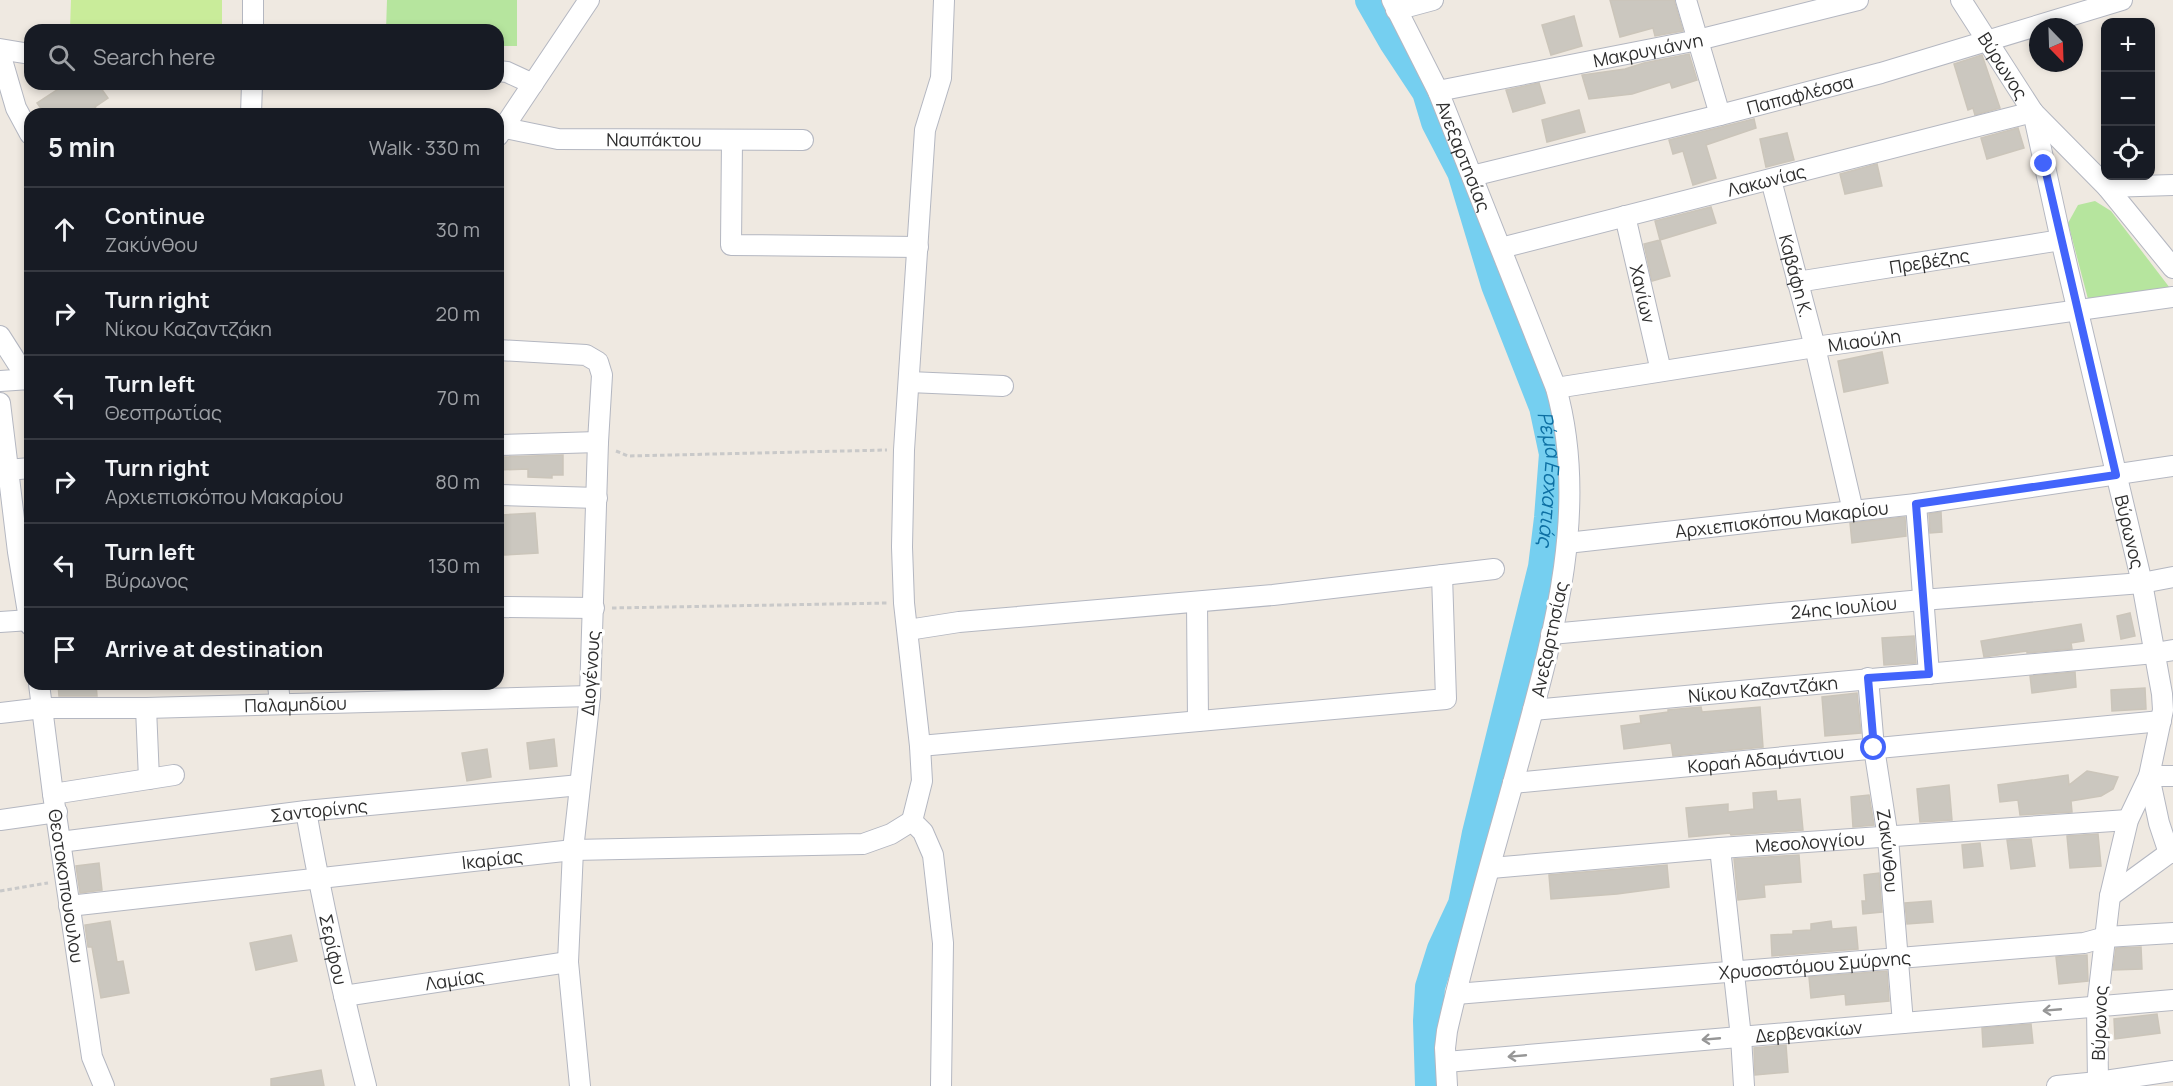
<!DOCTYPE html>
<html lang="en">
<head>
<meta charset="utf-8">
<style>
  body { margin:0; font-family:Manrope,sans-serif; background:#242831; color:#f1f3f6 }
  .controls { position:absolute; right:18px; top:18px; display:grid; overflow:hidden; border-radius:12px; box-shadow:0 3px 9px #0003 }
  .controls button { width:54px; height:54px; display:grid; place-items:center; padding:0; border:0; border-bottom:2px solid #363941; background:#171b24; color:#f1f3f6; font:30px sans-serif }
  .compass { position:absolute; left:2029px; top:18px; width:54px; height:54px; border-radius:50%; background:#171b24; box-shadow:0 3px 9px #0003; rotate:157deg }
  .stop { position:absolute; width:18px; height:18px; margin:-14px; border:4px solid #4264fb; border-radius:50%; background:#fff }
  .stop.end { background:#4264fb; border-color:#fff; box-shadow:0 2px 6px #0008 }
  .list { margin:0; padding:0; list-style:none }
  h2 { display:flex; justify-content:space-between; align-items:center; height:78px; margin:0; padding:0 24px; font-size:26px }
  h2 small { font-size:20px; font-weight:400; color:#9ea1a6 }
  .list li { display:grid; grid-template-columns:39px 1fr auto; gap:18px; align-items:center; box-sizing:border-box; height:84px; padding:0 24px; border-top:2px solid #363941 }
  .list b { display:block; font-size:22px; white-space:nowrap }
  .list p { margin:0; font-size:20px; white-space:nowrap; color:#9ea1a6 }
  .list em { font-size:20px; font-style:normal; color:#9ea1a6 }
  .icon { flex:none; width:33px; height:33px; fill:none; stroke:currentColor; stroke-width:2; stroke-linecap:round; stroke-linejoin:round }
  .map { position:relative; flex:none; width:2173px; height:1086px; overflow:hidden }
  .search { position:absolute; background:#171b24; box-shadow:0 3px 9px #0003; left:24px; top:24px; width:480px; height:66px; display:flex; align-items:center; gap:15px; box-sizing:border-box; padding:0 21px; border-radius:18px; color:#9ea1a6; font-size:22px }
  .panel { position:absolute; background:#171b24; box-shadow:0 3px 9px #0003; left:24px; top:108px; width:480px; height:582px; border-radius:18px }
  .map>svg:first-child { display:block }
  .green { fill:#b6e59e }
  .pitch { fill:#c9ec9a }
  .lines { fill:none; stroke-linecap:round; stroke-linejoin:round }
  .river { stroke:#75cff0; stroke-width:30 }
  .building { fill:#cbc7bf; stroke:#cbc5ba; stroke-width:1.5 }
  .minor-casing { stroke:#b4b7c1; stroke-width:22 }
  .path { stroke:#c9c9c9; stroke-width:3; stroke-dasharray:4.5 3; stroke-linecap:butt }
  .minor { stroke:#fff; stroke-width:20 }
  .oneway { stroke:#969696 }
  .route { stroke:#4264fb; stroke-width:8 }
  .labels { text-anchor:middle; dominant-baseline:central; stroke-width:6; stroke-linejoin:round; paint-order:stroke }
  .street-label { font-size:18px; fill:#2e2e2e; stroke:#fff }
  .water-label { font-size:20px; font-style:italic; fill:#0d6fa3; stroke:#fff }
</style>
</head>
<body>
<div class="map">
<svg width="2173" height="1086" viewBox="0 0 2173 1086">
  <rect width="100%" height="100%" fill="#efe9e1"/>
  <path class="green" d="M387,0H517V46H498V30H386Z
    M2095,201L2111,211L2173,292L2088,299L2068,223L2078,205Z"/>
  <path class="pitch" d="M71,0H222V30L70,29Z"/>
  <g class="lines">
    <path class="river" id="s1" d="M1370,0L1394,42L1427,92L1436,122L1462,172L1496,285L1544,407L1554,454L1549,518L1543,567L1477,833L1463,904L1442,949L1430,987L1428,1021L1430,1086"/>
  </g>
  <path class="building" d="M1610,0H1674L1683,31L1655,36L1653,28L1620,37Z
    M1574,16L1582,46L1551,55L1542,25Z
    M1689,54L1697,80L1672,88L1670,82L1632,94L1589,99L1582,75L1625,69L1644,63Z
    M1982,55L2000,108L1975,115L1973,108L1968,110L1954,64Z
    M1539,83L1545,103L1513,112L1506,90Z
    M66,84H98L108,98L95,107L100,114H45L37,103Z
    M1579,110L1585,132L1547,142L1542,120Z
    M1754,119L1756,128L1706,145L1716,178L1693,185L1683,151L1673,154L1669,140Z
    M2018,128L2024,148L1987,159L1981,138Z
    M1787,133L1794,160L1766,167L1760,139Z
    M1877,164L1882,186L1845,194L1840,174Z
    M1711,207L1716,223L1660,240L1655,221Z
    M1660,240L1670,276L1652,281L1644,244Z
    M1882,352L1888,383L1844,392L1838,361Z
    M563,455V475H552V478L528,477V469L498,470V457Z
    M1941,512L1942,532L1930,533L1929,514Z
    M535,513L538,553L504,555L501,515Z
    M1905,517L1906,536L1852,543L1850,523Z
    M2130,613L2135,636L2121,639L2117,616Z
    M2081,624L2084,641L2071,643L2072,649L2027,653V651L1984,657L1981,641Z
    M1914,636L1916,663L1884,665L1882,638Z
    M2075,672L2076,687L2032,693L2030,676Z
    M58,684H96L97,696H59Z
    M2145,688L2146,709L2112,711L2111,690Z
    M1857,693L1861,733L1825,736L1822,697Z
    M1701,707L1702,712L1760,707L1763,747L1673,756L1671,743L1624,749L1621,726L1641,723L1640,716L1668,712V710Z
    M554,739L557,766L530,769L527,743Z
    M487,749L491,777L467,781L462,753Z
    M2087,771L2118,777L2113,789L2101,796L2071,801L2072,812L2020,815L2018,800L2000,802L1998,785L2068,775L2069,785Z
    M1949,785L1952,820L1920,822L1917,789Z
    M1776,791L1777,801L1800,799L1803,830L1731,835L1730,833L1689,837L1686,808L1728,804V812L1754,809L1753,793Z
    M1869,795L1874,825L1853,827L1851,797Z
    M2098,834L2101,866L2070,868L2067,836Z
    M2031,839L2035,866L2011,869L2007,840Z
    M1980,843L1983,866L1964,868L1962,845Z
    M1799,855L1801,882L1764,885L1765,897L1738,900L1734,859Z
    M99,863L102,890L80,893L76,866Z
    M1667,865L1669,887L1617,894L1551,899L1549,875Z
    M1879,873L1882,912L1863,914L1862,901H1866L1864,875Z
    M1931,901L1933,922L1907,924L1905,903Z
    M110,921L117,962L123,961L129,993L101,998L92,947H88L85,925Z
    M1831,921L1832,929L1856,927L1858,949L1772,956L1771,935L1793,934V931L1811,930V924Z
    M291,935L297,961L256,970L250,943Z
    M2141,947L2142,969L2113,970L2116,948Z
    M2087,955L2088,981L2059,984L2056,957Z
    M1887,971L1889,1001L1846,1005L1845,994L1811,998L1809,977Z
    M2157,1014L2160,1033L2115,1039L2114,1019Z
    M2031,1024L2033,1043L1983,1047L1982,1028Z
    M1786,1045L1788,1072L1755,1075L1754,1048Z
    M321,1070L324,1086H271V1079Z"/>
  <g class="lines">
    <defs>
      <g id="minor">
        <path id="s2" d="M1392,0L1438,91L1556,388C1590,509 1553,637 1521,754C1496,846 1468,938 1447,1031L1445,1048L1447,1086"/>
        <path d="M1686,0L1720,115"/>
        <path id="s3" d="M1961,0L2033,112L2061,240L2142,583L2162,694L2163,710L2149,776L2128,820L2110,896L2097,1007L2098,1082"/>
        <path d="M1396,10L1433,0"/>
        <path d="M253,30V0"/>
        <path d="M0,49L30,54"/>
        <path d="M0,53L16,108L30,134"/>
        <path d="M498,71L507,72L533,84"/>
        <path id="s4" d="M1438,91L1698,40L1858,0"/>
        <path d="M2033,112L2107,187L2173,268"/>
        <path d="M251,114L252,84"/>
        <path id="s5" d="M505,128L558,139L803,140"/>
        <path d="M498,136L589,0"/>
        <path d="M732,140L731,245L918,247"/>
        <path id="s6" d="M1472,176L1720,115L1881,73L2122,0"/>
        <path id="s7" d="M1771,180L1815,347L1853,511"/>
        <path d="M2107,187L2173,185"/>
        <path id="s8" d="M1625,216L1661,371"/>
        <path id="s9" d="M1501,248L2033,112"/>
        <path id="s10" d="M1797,282L2061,240"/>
        <path d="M0,336L28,380"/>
        <path d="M498,350L586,355L598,362L602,375L598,442L590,696L573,850L568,962L580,1086"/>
        <path d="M0,381L30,379"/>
        <path d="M909,382L1003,386"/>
        <path id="s11" d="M1556,388L1815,347L2173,297"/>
        <path d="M0,403L18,552L30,625"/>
        <path d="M498,445L598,442"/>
        <path d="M8,470L30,468"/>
        <path d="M498,495L597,498"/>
        <path d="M1916,504L1929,674"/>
        <path id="s12" d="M1567,543L1916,504L2173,466"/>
        <path d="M1197,602L1198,721"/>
        <path d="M498,607L594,608"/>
        <path d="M0,622L30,620"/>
        <path d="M908,630L959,622L1273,595L1494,569"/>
        <path id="s13" d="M1551,634L1922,600L2142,583L2173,577"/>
        <path id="s14" d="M1868,678L1874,748L1888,838L1903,1023"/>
        <path id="s15" d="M39,684L53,794L92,1057L104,1086"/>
        <path d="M278,684L280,704"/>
        <path d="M146,708L149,779"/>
        <path id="s16" d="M1533,710L2155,653L2173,650"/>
        <path id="s17" d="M0,713L43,708H146L590,696"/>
        <path d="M920,746L1446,699L1442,575"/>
        <path id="s18" d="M1513,783L2161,721"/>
        <path d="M53,794L174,775"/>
        <path id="s19" d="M306,811C322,903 343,995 366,1086"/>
        <path d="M0,820L57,812"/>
        <path id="s20" d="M60,842L306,811L580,785"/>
        <path d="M1720,848L1741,1037L1744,1086"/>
        <path d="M2169,853L2159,823L2149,776H2173"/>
        <path id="s21" d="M1491,868L1720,848L2128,820"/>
        <path d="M2110,896L2169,853H2173"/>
        <path id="s22" d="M69,906L573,850L863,844L891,834L912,821"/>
        <path id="s23" d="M1456,994L2084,943L2106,937L2173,933"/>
        <path id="s24" d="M344,996L568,962"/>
        <path id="s25" d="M1446,1062L2173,1000"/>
        <path d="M941,1086L943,943L933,855L923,832L912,821L922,781L920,746L904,603L902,547L904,450L925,130L941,78L944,0"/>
        <path d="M2057,1086L2098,1082L2173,1071"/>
      </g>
    </defs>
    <use href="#minor" class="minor-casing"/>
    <path class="path" d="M616,451L628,456L887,450
      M612,608L888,603
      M0,891L48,883"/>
    <use href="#minor" class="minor"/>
  </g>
  <defs><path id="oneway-shaft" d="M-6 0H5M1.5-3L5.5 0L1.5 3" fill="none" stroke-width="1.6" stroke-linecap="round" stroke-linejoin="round" transform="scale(1.5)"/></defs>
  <g class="oneway">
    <use href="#oneway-shaft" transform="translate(2052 1010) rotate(175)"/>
    <use href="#oneway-shaft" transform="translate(1711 1039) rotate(175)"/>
    <use href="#oneway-shaft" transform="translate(1517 1056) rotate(175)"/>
  </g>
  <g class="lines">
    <path class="route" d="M1874,748L1868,678L1929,674L1916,504L2116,475L2044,164"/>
  </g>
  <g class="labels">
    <g class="street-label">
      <text stroke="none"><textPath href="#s4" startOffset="214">Μακρυγιάννη</textPath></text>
      <text stroke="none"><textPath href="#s3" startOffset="78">Βύρωνος</textPath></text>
      <text stroke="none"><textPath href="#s6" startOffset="338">Παπαφλέσσα</textPath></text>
      <text stroke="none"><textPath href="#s5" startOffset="150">Ναυπάκτου</textPath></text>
      <text stroke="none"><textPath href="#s2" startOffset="172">Ανεξαρτησίας</textPath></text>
      <text stroke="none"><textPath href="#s9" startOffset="274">Λακωνίας</textPath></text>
      <text stroke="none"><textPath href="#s10" startOffset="134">Πρεβέζης</textPath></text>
      <text stroke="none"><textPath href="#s7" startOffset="99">Καβάφη Κ.</textPath></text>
      <text stroke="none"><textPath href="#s8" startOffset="80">Χανίων</textPath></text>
      <text stroke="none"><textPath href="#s11" startOffset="312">Μιαούλη</textPath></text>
      <text stroke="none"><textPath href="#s12" startOffset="216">Αρχιεπισκόπου Μακαρίου</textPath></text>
      <text stroke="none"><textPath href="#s3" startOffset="564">Βύρωνος</textPath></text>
      <text stroke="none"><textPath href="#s13" startOffset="294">24ης Ιουλίου</textPath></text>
      <text transform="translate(1549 639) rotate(-78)">Ανεξαρτησίας</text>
      <text transform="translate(590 673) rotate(-86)">Διογένους</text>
      <text stroke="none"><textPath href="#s16" startOffset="231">Νίκου Καζαντζάκη</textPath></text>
      <text stroke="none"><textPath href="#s17" startOffset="296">Παλαμηδίου</textPath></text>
      <text stroke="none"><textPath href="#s18" startOffset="254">Κοραή Αδαμάντιου</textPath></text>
      <text stroke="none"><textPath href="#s20" startOffset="261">Σαντορίνης</textPath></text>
      <text stroke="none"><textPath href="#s21" startOffset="320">Μεσολογγίου</textPath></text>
      <text stroke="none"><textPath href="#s14" startOffset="174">Ζακύνθου</textPath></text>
      <text stroke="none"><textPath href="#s22" startOffset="426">Ικαρίας</textPath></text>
      <text stroke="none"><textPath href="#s15" startOffset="204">Θεοτοκοπουουλου</textPath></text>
      <text stroke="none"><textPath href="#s19" startOffset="141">Σερίφου</textPath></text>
      <text stroke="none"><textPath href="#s23" startOffset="360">Χρυσοστόμου Σμύρνης</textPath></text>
      <text stroke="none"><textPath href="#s24" startOffset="112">Λαμίας</textPath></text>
      <text transform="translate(2099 1023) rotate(-88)">Βύρωνος</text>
      <text stroke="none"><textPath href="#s25" startOffset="364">Δερβενακίων</textPath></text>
    </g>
    <g class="water-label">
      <text stroke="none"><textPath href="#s1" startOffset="518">Ρέμα Εσχατιάς</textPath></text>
    </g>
  </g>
</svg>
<div class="controls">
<button>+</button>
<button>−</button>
<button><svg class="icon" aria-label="locate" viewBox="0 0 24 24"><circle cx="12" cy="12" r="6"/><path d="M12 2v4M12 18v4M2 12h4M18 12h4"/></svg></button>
</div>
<svg class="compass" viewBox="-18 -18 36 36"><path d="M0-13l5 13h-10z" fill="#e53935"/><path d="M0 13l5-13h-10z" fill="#9ea1a6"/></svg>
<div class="stop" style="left:1874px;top:748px"></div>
<div class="stop end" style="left:2044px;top:164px"></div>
<div class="search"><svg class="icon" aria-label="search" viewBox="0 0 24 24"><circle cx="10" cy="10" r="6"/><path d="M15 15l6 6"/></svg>Search here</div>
<section class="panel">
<h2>5 min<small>Walk · 330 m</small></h2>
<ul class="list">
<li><svg class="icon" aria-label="ahead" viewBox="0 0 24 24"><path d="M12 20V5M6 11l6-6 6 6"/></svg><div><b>Continue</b><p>Ζακύνθου</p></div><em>30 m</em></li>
<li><svg class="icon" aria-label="right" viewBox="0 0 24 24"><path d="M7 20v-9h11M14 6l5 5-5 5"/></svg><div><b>Turn right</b><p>Νίκου Καζαντζάκη</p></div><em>20 m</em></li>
<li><svg class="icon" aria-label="left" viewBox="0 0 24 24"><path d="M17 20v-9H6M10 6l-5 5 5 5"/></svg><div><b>Turn left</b><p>Θεσπρωτίας</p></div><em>70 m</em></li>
<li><svg class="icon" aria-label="right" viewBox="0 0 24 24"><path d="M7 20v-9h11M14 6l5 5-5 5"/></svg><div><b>Turn right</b><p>Αρχιεπισκόπου Μακαρίου</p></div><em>80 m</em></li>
<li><svg class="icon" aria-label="left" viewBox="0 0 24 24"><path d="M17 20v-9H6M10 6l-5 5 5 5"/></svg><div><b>Turn left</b><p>Βύρωνος</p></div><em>130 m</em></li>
<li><svg class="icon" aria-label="arrive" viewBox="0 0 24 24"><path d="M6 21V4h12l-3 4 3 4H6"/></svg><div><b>Arrive at destination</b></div></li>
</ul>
</section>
</div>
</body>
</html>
